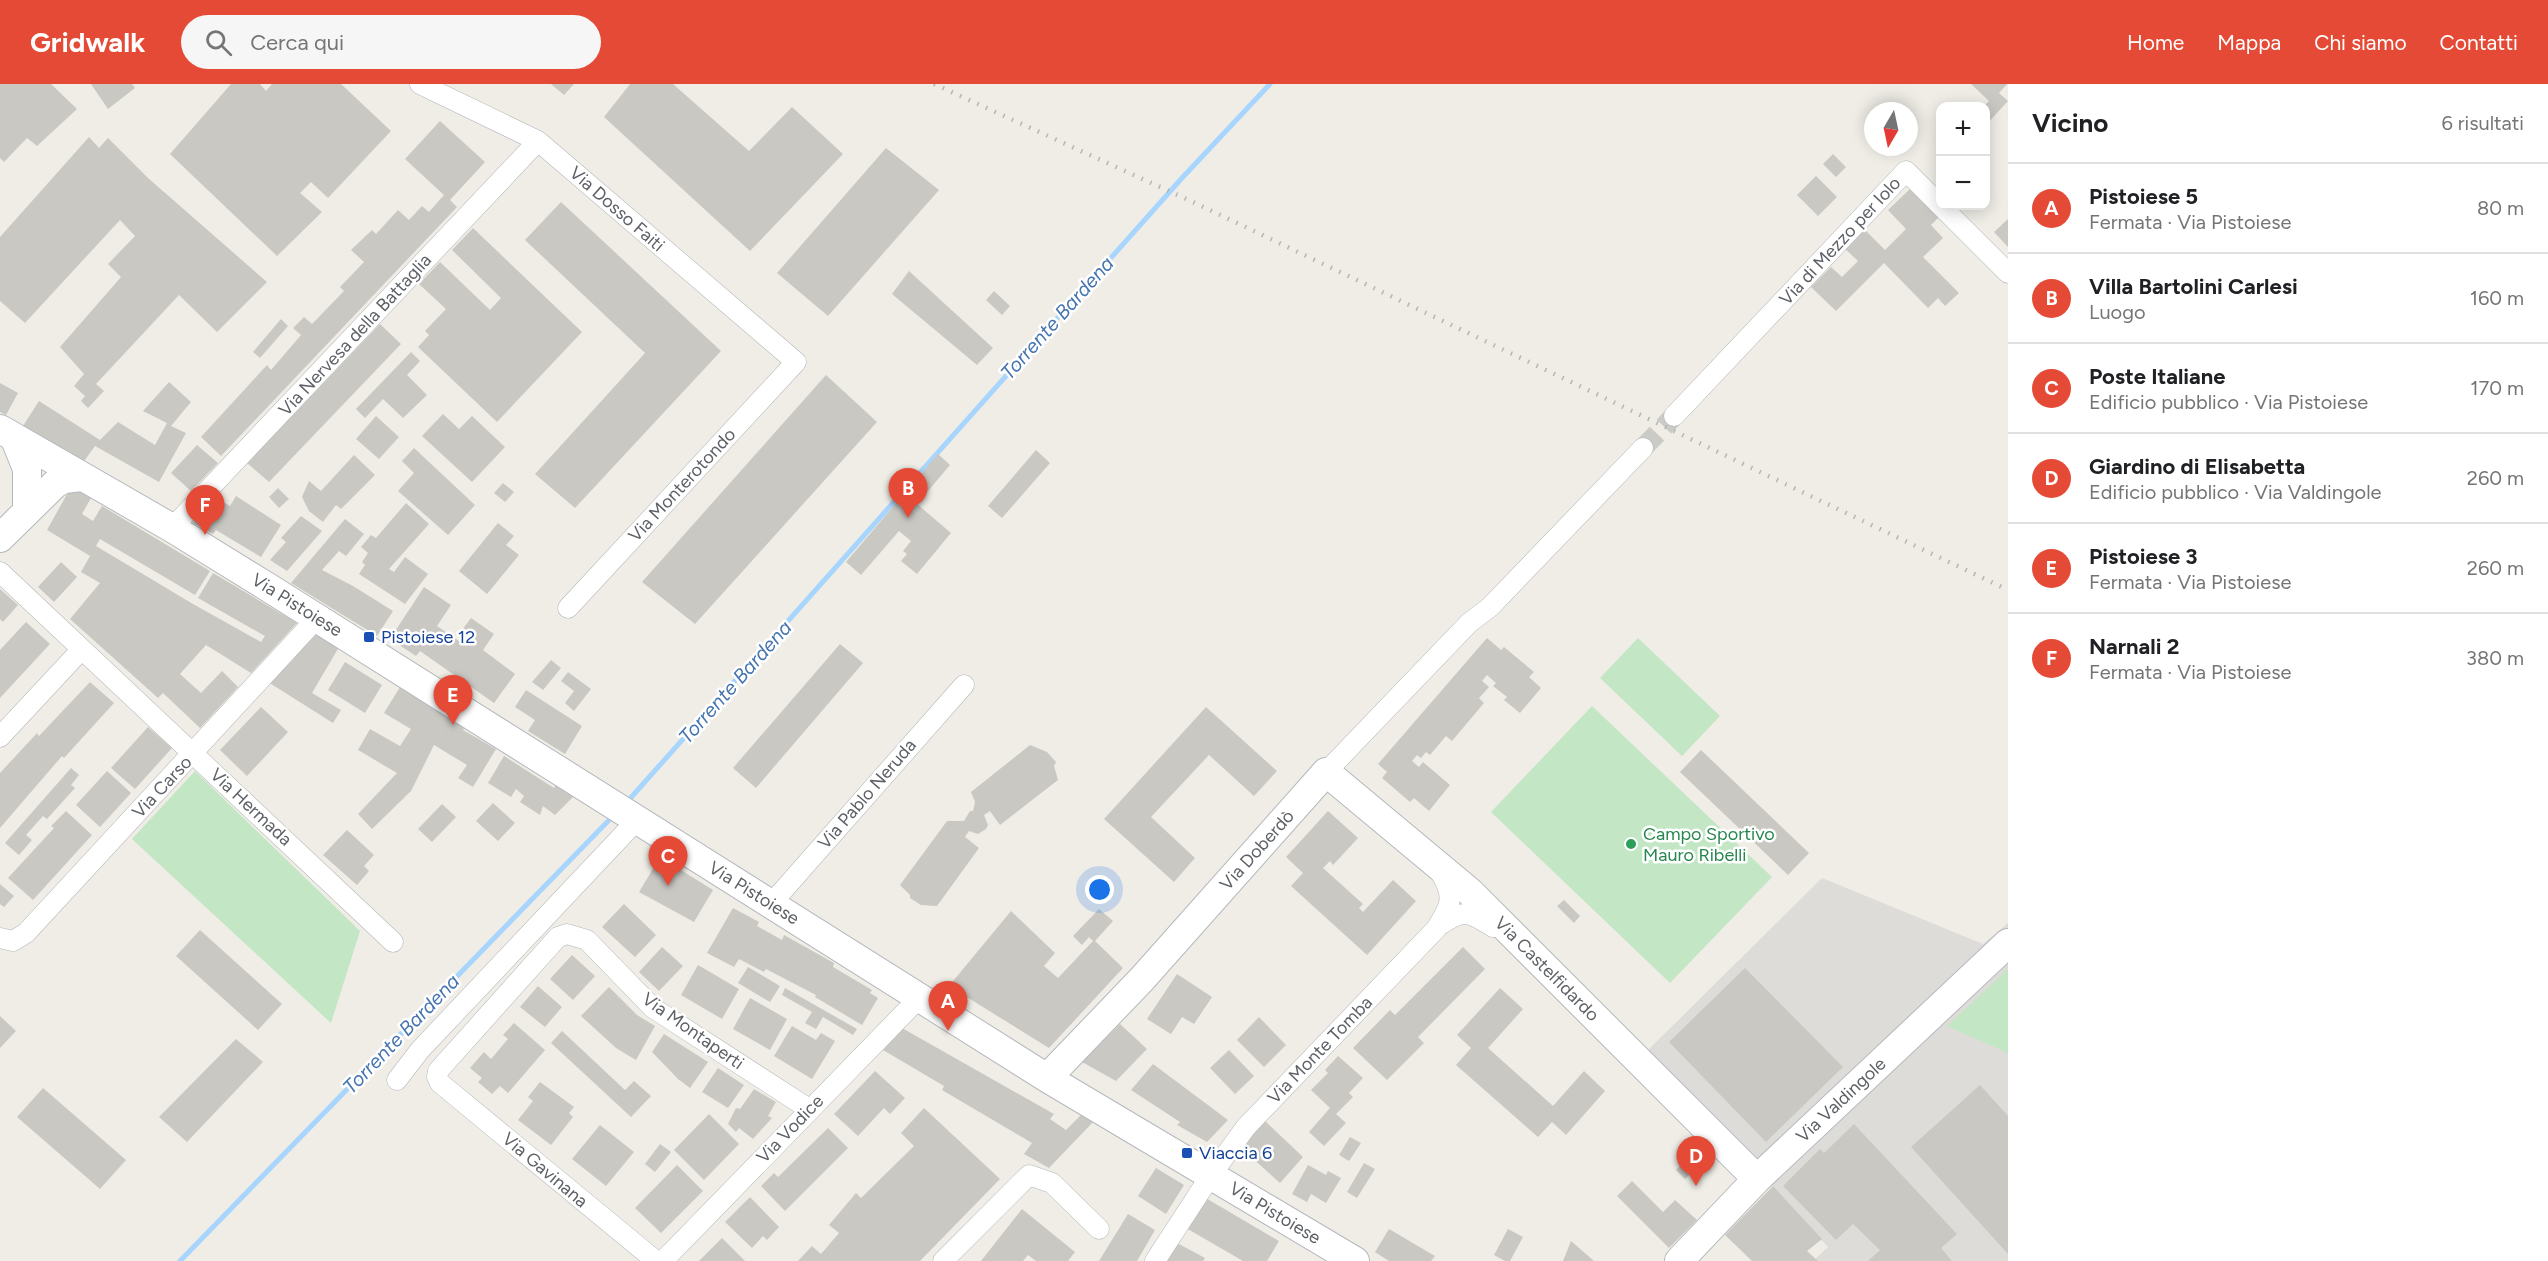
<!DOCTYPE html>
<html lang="it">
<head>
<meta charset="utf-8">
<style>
  body { margin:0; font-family:Figtree,sans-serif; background:#f6f6f6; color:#202124 }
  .controls { position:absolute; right:18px; top:18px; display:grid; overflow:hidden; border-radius:12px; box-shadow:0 3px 15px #0003 }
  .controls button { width:54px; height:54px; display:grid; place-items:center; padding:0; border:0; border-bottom:2px solid #e0e0e0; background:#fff; color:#202124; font:30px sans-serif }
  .compass { position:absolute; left:1864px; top:18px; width:54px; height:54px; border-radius:50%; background:#fff; box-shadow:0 3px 15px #0003; rotate:189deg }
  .you { position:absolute; left:1100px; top:806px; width:21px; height:21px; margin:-15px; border:4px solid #fff; border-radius:50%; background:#1a73e8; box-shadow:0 0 0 9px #1a73e833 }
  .badge { display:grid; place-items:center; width:39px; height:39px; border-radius:50%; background:#e54a36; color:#fff; font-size:20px; font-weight:700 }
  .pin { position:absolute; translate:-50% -50px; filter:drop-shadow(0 2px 3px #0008) }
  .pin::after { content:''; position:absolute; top:32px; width:21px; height:18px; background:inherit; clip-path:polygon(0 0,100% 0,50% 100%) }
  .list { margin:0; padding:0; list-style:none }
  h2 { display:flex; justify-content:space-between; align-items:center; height:78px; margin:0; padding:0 24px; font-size:26px }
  h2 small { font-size:20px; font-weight:400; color:#757577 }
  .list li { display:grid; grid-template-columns:39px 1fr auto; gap:18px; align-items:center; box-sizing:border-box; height:90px; padding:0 24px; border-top:2px solid #e0e0e0 }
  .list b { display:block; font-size:22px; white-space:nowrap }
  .list p { margin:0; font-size:20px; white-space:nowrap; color:#757577 }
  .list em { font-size:20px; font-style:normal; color:#757577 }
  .icon { flex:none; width:33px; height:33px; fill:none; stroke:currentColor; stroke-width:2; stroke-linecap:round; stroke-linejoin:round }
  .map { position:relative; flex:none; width:2008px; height:1177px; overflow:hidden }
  header { display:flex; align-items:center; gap:36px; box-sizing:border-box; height:84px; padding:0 30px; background:#e54a36; color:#fff }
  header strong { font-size:28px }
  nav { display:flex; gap:33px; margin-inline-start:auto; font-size:21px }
  .search { width:420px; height:54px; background:#f6f6f6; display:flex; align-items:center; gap:15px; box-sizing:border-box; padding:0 21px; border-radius:33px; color:#757577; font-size:22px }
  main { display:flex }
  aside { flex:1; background:#fff }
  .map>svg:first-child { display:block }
  .industrial { fill:#dedcd8 }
  .green { fill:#c3e6c4 }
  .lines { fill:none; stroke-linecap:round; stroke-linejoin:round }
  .stream { stroke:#a8d5fd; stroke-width:5 }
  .building { fill:#cac8c3 }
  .street-tunnel { stroke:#cacac6; stroke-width:20; stroke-dasharray:20 10; stroke-linecap:butt }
  .street-casing { stroke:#b3b6ba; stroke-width:21 }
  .secondary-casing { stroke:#b4b8bd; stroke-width:30 }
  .street { stroke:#fff; stroke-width:20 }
  .secondary { stroke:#fff; stroke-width:28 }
  .rail { stroke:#b4b5b6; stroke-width:4.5; stroke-dasharray:1.5 8; stroke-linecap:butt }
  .transit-dot { fill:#1a4fb4; stroke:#fff; stroke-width:2 }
  .leisure-dot { fill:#2e9e5b; stroke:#fff; stroke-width:2 }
  .labels { text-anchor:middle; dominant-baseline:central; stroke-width:5; stroke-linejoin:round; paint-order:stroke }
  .street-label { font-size:18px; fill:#5d6166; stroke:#fff }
  .transit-label { font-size:18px; fill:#164399; stroke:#fff; text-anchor:start }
  .leisure-label { font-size:18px; fill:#27864d; stroke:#fff; text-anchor:start }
  .water-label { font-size:20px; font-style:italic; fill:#4474af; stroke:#fff }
</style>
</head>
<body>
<header>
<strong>Gridwalk</strong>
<div class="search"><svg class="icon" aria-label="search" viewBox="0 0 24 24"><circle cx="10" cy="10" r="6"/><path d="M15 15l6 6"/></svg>Cerca qui</div>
<nav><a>Home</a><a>Mappa</a><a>Chi siamo</a><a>Contatti</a></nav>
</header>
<main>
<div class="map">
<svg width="2008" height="1177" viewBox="0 0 2008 1177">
  <rect width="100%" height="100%" fill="#efede6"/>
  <path class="industrial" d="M1822,794L1983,860L2008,839V1177H1813L1828,1163L1647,967Z"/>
  <path class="green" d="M1638,554L1720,632L1682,672L1600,594Z
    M1592,622L1772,793L1670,899L1491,728Z
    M195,687L360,847L331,939L132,755Z
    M2008,885V969L1947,942Z"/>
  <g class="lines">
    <path class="stream" d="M627,718L1182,94L1270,0
      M180,1177L614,731"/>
  </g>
  <path class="building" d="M0,0H51L77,25L37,62L27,54L4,78L0,74Z
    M91,0H132L135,4L108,25Z
    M231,0H260L266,7L272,0H341L391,47L328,114L311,98L300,109L322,128L277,172L170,70Z
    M551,0H574L564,11Z
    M630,0H673L749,67L792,23L843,70L750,167L604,33Z
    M1971,0H2007L1999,9L2008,17L1986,41V22H1984L1989,17Z
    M440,37L485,78L450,116L457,123L221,372L201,353L267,281L271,286L301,251L293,244L304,233L312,240L344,207L340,203L364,178L351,166L372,146L376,150L398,126L409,136L422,122L429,128L444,111L405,75Z
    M89,53L99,64L108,54L148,94L267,198L217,248L179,211L96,300L104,307L88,324L81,317L85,312L74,302L84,290L60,263L121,193L108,180L135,152L120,136L25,239L0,217V153Z
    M886,64L939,106L828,232L777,189Z
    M1833,70L1846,83L1836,93L1823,80Z
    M1816,92L1837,113L1818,132L1797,111Z
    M1912,103L1940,132L1931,141L1943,154L1923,173L1959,209L1945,222L1938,214L1928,224L1884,179L1836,227L1811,203L1831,183L1842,193L1858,177L1842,162L1861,142L1885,166L1906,145L1888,126Z
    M561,118L721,267L575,424L535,390L645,269L525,156Z
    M2008,135V163L1994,148Z
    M473,144L582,248L497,338L418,263L429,251L425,247L446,225L419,200L440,178L490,226L501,214L452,166Z
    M909,187L993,264L977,281L892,210Z
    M994,207L1010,222L1002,231L986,216Z
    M281,235L288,242L260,274L253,268Z
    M380,240L401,260L269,398L247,379Z
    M411,268L420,277L407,291L427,311L403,334L383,315L365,334L356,325Z
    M826,291L877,338L695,540L642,498Z
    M169,298L191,318L171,342L186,349L159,398L95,362L82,380L23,342L39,317L100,356L118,338L155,361L167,339L143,327Z
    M0,299L18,309L6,331L0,328Z
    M443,330L459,345L472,332L505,363L472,398L422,352Z
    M376,332L399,353L379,375L356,355Z
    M197,361L218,379L191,407L171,389Z
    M414,364L475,421L448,451L398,407L414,389L402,377Z
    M1036,366L1050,379L1002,434L988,422Z
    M938,370L950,381L917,420L951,449L917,490L901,477L907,470L903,467L911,457L899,447L861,491L846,478Z
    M354,371L375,391L341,425L336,421L323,438L309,427L302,413L309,397L321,407Z
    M503,399L514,408L505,418L494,409Z
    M71,403L91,414L82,430L93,437L102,422L210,487L195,511L100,455L96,462L193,520L261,558L265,552L198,514L213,489L297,539L251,589L206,561L180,590L201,609L222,587L238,603L200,644L163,609L158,614L70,535L100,499L81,488L90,472L47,446Z
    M278,404L289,415L279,424L269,413Z
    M236,412L281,441L261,473L216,446L213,450L193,439L216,414L230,422Z
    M406,419L429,440L389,485L394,488L405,473L428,490L405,520L359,490L365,481L362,478L368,469L361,463L371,451L376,454Z
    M301,432L322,447L287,487L270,476L286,458L281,454Z
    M345,435L364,450L346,472L339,467L322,486L353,502L393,527L377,552L291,499Z
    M498,439L514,452L506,461L519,471L487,510L459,487Z
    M61,478L77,493L54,518L38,503Z
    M424,503L451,521L437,542L466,562L469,557L459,550L471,534L494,550L483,566L515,590L494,619L420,567L416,572L390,555Z
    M0,505L18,521L3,538L0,535Z
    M26,538L50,560L0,614V566Z
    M314,548L339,563L312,609L341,626L333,639L268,598L294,575L290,572Z
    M1487,554L1501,566L1504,563L1534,588L1529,593L1541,604L1520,629L1504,616L1507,613L1493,602L1496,599L1487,591L1482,597L1489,603L1479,614L1484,619L1452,657L1446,652L1430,671L1426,668L1421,674L1417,671L1412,677L1419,683L1423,678L1450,701L1429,727L1414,714L1410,718L1382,694L1387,688L1378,680Z
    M840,560L863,579L756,704L733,684Z
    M551,576L561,584L543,606L532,598Z
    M345,578L382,601L365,629L328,606Z
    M568,588L591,605L574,627L565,619L574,607L561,597Z
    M90,598L114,619L64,674L62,672L0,744V689L37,649L39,652Z
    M400,603L466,642L463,646L496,665L473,703L458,694L467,681L434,661L411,707L372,745L358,730L397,689L358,666L370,645L400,662L411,645L384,629Z
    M526,606L582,642L565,670L528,647L535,636L515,623Z
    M261,623L288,648L247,692L220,666Z
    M1206,623L1277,687L1254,712L1209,671L1151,733L1195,774L1174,798L1104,735Z
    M148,643L172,664L135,705L111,684Z
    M1030,661L1047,668L1056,678L1054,682L1058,696L1000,741L990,727L984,731L988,741L986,745L978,750L969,747L965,753L979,764L937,822L921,821L910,814V811L900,801L947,737H964L970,727H973L975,718L971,708Z
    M1701,666L1809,769L1788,791L1680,688Z
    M504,672L554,704L560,694L579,707L555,731L543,722L540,731L520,718L524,712L516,705L511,713L488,699Z
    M71,684L79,691L71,701L75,704L47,735L43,732L26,751L32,756L19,771L5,759Z
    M107,687L131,709L100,743L76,721Z
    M493,719L515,739L498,757L476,737Z
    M442,720L456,733L432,758L418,745Z
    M66,727L92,751L33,816L8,794L54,744L51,742Z
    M1328,727L1358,754L1333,781L1330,777L1323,784L1363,820L1359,824L1363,828L1393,796L1416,817L1367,871L1291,802L1303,789L1286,773Z
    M347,746L374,771L364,782L369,787L357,801L323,771Z
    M660,773L713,806L694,838L639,808Z
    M0,800L14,812L4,823L0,820Z
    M1564,816L1580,832L1574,839L1557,822Z
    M624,820L656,851L635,873L602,843Z
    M733,824L759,838L757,842L782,856L784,851L834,879L833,883L872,906L870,909L878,914L862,941L815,913L816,911L766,885L764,888L739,875L734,883L707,869Z
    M1099,825L1113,837L1095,857L1123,884L1049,964L949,902L1011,827L1055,869L1044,882L1058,894L1093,857L1089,853L1082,861L1073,852Z
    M200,846L282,920L258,946L176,872Z
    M662,863L683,882L659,907L639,888Z
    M1463,863L1485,885L1418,953L1424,959L1387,996L1353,964L1390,926L1395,931Z
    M572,871L595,892L573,916L550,895Z
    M698,881L739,905L722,935L681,911Z
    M748,883L780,902L770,918L738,899Z
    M1745,884L1843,983L1766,1058L1669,958Z
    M1177,890L1212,913L1194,940L1182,933L1171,950L1147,935Z
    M538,902L562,923L545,943L520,923Z
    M609,903L637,931L655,942L636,976L616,964L581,932Z
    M785,904L857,945L853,951L823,933L816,945L805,939L812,928L782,911Z
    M1500,904L1523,925L1488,964L1553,1022L1584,987L1605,1007L1566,1051L1552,1038L1538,1053L1456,981L1471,964L1457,951Z
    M750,914L787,935L770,966L733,945Z
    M0,932L16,947L0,964Z
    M1259,933L1286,961L1264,983L1237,956Z
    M514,939L545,966L508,1009L500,1002L492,1010L478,998L482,994L470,984L484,968L491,975L508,955L503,951Z
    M1120,940L1147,965L1116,997L1082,978Z
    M792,942L816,956L821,949L835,957L812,995L774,972Z
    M902,944L1054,1030L1050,1035L1066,1046L1082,1030L1094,1037L1049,1084L1024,1070L1032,1059L942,1006L944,1002L883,966Z
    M562,947L625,1006L634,997L651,1012L631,1033L551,959Z
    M664,950L708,978L690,1004L678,995L652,968Z
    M236,955L263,978L187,1058L159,1033Z
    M1229,966L1254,992L1235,1010L1210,984Z
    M1338,972L1363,994L1349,1009L1353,1013L1336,1030L1346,1039L1324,1062L1309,1048L1330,1024L1311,1006L1328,989L1325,986Z
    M1153,980L1228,1036L1207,1058L1177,1041L1180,1038L1131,1006Z
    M718,984L744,1001L728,1024L702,1008Z
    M875,987L905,1014L890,1030L884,1024L858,1052L834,1030Z
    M540,998L574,1023L569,1029L573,1033L551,1061L518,1036L533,1017L528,1013Z
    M1980,1001L2008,1032V1170L1911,1063Z
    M43,1004L126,1076L100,1105L17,1033Z
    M754,1005L776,1018L768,1032L772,1034L753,1055L739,1044L736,1048L728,1040L736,1024L740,1025Z
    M924,1024L1000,1095L920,1177H798L812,1162L821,1170L839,1149L829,1141L856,1109L861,1114L914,1062L901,1049Z
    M709,1030L739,1060L704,1096L674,1066Z
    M1265,1037L1303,1073L1280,1099L1241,1064Z
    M1854,1040L1957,1150L1941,1164L1952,1177H1868L1880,1166L1853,1140L1836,1156L1783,1102L1820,1065L1824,1069Z
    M600,1041L634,1068L606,1102L572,1075Z
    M828,1044L848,1064L785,1127L761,1102L774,1089L778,1093Z
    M1350,1053L1361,1059L1349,1077L1339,1071Z
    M660,1060L671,1068L655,1088L645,1080Z
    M1696,1066L1705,1075L1685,1095L1676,1086Z
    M1364,1079L1375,1085L1357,1114L1347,1108Z
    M677,1081L703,1107L661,1149L635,1124Z
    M1308,1081L1326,1091L1328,1087L1341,1094L1326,1119L1311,1110L1307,1118L1292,1110Z
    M1156,1084L1184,1101L1166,1130L1138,1112Z
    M1632,1097L1663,1128L1675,1116L1697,1136L1669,1164L1617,1112Z
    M1773,1102L1822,1155L1807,1167L1818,1177H1752L1725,1151Z
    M750,1113L779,1143L767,1156L763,1152L752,1164L725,1138Z
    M1204,1113L1279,1157L1267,1177H1243L1186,1144Z
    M1022,1125L1075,1168L1068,1177H1036L1028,1171L1023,1177H981Z
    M1128,1130L1155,1146L1137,1177H1099Z
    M1389,1145L1435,1172L1431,1177H1389L1375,1168Z
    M1508,1145L1523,1153L1510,1177H1505L1494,1171Z
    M722,1154L745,1177H699Z
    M1571,1157L1594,1177H1563Z
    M1175,1158L1205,1174L1203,1177H1164Z"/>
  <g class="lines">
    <path class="street-tunnel" d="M1643,364L1674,332"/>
    <defs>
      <path id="street" d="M420,0L538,57L796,278L568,524
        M1674,332L1906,87L2008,189
        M172,444L538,57
        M0,488L393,858
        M0,653L81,566
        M1326,688L1469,539L1490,523L1643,364
        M771,820L964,601
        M1440,841C1465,824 1469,828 1493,843
        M0,854L13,857L26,849L317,534
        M397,996L420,966L638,735
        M656,1177L440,999L437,993L438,987L558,853L567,850L587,856L653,924L809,1025
        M663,1177L919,914
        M943,1177L1029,1091L1052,1099L1099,1145
        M1155,1177L1211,1091L1246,1043L1436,845C1452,820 1455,812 1439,786"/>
      <path id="secondary" d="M0,345L172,444L266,502L1047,994L1355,1177
        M15,355L27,385V426
        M0,454L55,400L64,395L81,393
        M1047,994L1142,895L1326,688L1470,808L1757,1095
        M1679,1177L1757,1095L2008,859"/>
    </defs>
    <use href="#street" class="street-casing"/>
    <use href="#secondary" class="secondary-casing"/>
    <use href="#street" class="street"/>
    <use href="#secondary" class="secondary"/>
    <path class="rail" d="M934,0L1193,118L2008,506"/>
  </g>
  <g class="transit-dot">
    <rect x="363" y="547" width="12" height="12" rx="3"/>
    <rect x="1181" y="1063" width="12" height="12" rx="3"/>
  </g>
  <circle class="leisure-dot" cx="1631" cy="760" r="6"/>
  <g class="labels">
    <g class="street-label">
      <text transform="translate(617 125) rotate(41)">Via Dosso Faiti</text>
      <text transform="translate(1840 157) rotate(-47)">Via di Mezzo per Iolo</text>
      <text transform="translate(355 251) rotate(-47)">Via Nervesa della Battaglia</text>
      <text transform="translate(682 401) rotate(-47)">Via Monterotondo</text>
      <text transform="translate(297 521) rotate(32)">Via Pistoiese</text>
      <text transform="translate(162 703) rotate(-47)">Via Carso</text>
      <text transform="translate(867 710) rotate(-49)">Via Pablo Neruda</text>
      <text transform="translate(251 723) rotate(43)">Via Hermada</text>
      <text transform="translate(1257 766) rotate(-48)">Via Doberdò</text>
      <text transform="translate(754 809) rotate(32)">Via Pistoiese</text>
      <text transform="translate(1547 885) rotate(45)">Via Castelfidardo</text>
      <text transform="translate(693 947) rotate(35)">Via Montaperti</text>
      <text transform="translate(1320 966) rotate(-46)">Via Monte Tomba</text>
      <text transform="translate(1841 1016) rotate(-43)">Via Valdingole</text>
      <text transform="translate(790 1045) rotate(-46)">Via Vodice</text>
      <text transform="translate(545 1086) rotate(40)">Via Gavinana</text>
      <text transform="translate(1275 1129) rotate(31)">Via Pistoiese</text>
    </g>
    <g class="transit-label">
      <text x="381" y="553">Pistoiese 12</text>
      <text x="1199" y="1069">Viaccia 6</text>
    </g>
    <g class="leisure-label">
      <text x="1643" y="750">Campo Sportivo<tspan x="1643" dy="21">Mauro Ribelli</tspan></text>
    </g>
    <g class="water-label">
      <text transform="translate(1057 234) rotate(-48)">Torrente Bardena</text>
      <text transform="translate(735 598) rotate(-48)">Torrente Bardena</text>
      <text transform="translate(401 950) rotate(-46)">Torrente Bardena</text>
    </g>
  </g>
</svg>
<div class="controls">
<button>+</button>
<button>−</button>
</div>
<svg class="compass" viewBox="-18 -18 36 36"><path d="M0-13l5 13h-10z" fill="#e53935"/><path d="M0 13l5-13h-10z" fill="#757577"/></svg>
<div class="you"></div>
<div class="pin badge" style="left:948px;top:947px">A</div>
<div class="pin badge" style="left:908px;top:434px">B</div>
<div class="pin badge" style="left:668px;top:802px">C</div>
<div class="pin badge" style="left:1696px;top:1102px">D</div>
<div class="pin badge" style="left:453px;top:641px">E</div>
<div class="pin badge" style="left:205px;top:451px">F</div>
</div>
<aside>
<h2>Vicino<small>6 risultati</small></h2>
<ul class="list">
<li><span class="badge">A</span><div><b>Pistoiese 5</b><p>Fermata · Via Pistoiese</p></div><em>80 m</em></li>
<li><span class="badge">B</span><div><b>Villa Bartolini Carlesi</b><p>Luogo</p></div><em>160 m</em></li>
<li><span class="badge">C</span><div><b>Poste Italiane</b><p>Edificio pubblico · Via Pistoiese</p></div><em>170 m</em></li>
<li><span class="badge">D</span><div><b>Giardino di Elisabetta</b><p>Edificio pubblico · Via Valdingole</p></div><em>260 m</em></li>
<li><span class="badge">E</span><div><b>Pistoiese 3</b><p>Fermata · Via Pistoiese</p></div><em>260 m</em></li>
<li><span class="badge">F</span><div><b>Narnali 2</b><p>Fermata · Via Pistoiese</p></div><em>380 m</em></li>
</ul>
</aside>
</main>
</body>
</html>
